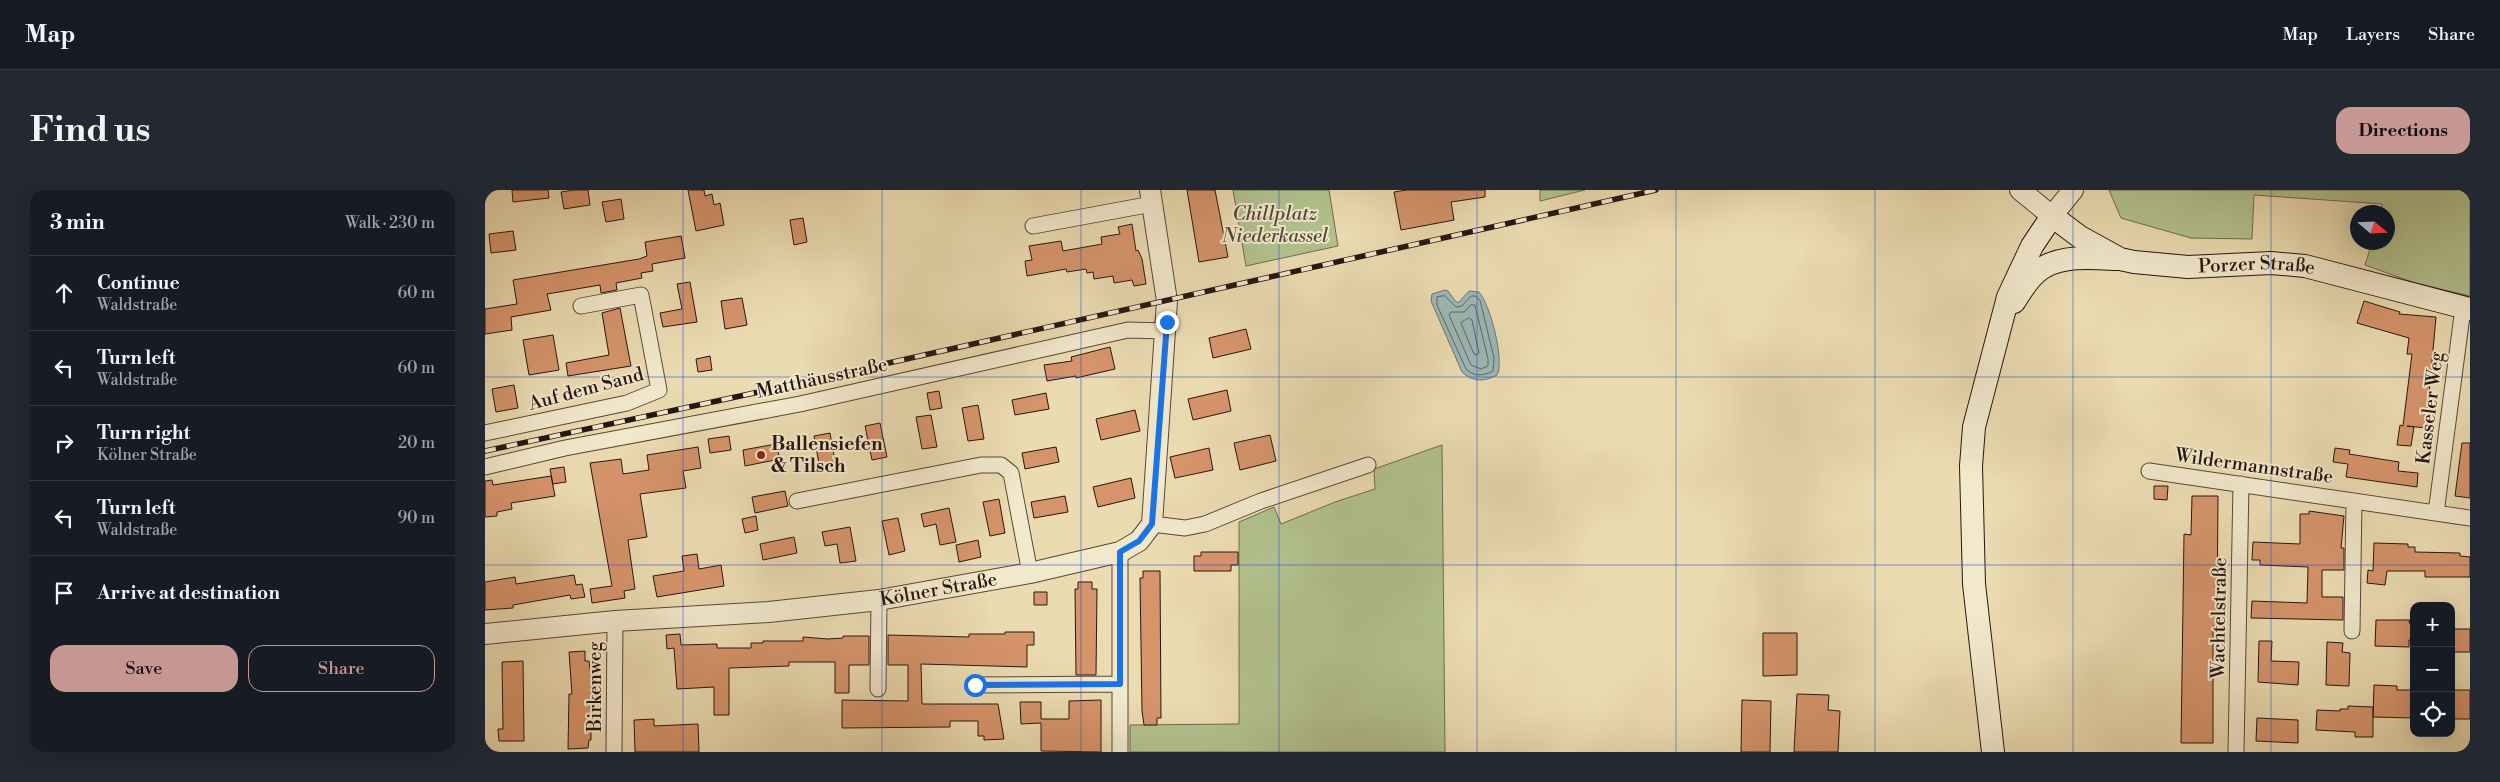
<!DOCTYPE html>
<html lang="en">
<head>
<meta charset="utf-8">
<style>
  body { margin:0; font-family:"Libre Bodoni",serif; background:#242831; color:#f1f3f6 }
  .controls { position:absolute; right:15px; bottom:15px; display:grid; overflow:hidden; border-radius:10px; box-shadow:0 5px 20px #0002 }
  .controls button { width:45px; height:45px; display:grid; place-items:center; padding:0; border:0; border-bottom:1px solid #363941; background:#171b24; color:#f1f3f6; font:25px sans-serif }
  .compass { position:absolute; left:1865px; top:15px; width:45px; height:45px; border-radius:50%; background:#171b24; box-shadow:0 5px 20px #0002; rotate:109deg }
  .stop { position:absolute; width:15px; height:15px; margin:-11px; border:4px solid #1a73e8; border-radius:50%; background:#fff }
  .stop.end { background:#1a73e8; border-color:#fff; box-shadow:0 1px 5px #0008 }
  .list { margin:0; padding:0; list-style:none }
  h2 { display:flex; justify-content:space-between; align-items:center; height:65px; margin:0; padding:0 20px; font-size:21px }
  h2 small { font-size:16px; font-weight:400; color:#9ea1a6 }
  .list li { display:grid; grid-template-columns:32px 1fr auto; gap:15px; align-items:center; box-sizing:border-box; height:75px; padding:0 20px; border-top:1px solid #363941 }
  .list b { display:block; font-size:19px; white-space:nowrap }
  .list p { margin:0; font-size:16px; white-space:nowrap; color:#9ea1a6 }
  .list em { font-size:16px; font-style:normal; color:#9ea1a6 }
  .actions { display:flex; gap:10px; padding:15px 20px }
  .actions a { flex:1; padding:11px 0; border:1px solid #c59692; border-radius:15px; text-align:center; font-size:18px; color:#c59692 }
  .actions .main { background:#c59692; color:#111 }
  .icon { flex:none; width:28px; height:28px; fill:none; stroke:currentColor; stroke-width:2; stroke-linecap:round; stroke-linejoin:round }
  .map { position:relative; flex:none; width:1985px; height:562px; overflow:hidden; border-radius:15px }
  header { display:flex; align-items:center; gap:30px; box-sizing:border-box; height:70px; padding:0 25px; background:#171b24; border-bottom:1px solid #363941 }
  header strong { font-size:24px }
  nav { display:flex; gap:28px; margin-inline-start:auto; font-size:18px }
  .intro { display:flex; align-items:center; justify-content:space-between; box-sizing:border-box; height:120px; padding:0 30px }
  h1 { margin:0; font-size:35px }
  .button { padding:12px 22px; border-radius:15px; background:#c59692; color:#111; font-size:18px; font-weight:700 }
  main { display:flex; gap:30px; padding:0 30px }
  aside { flex:1; background:#171b24; border-radius:15px; box-shadow:0 5px 20px #0002 }
  .map>svg:first-child { display:block }
  .green { fill:#b2c18f; stroke:#6c6c50 }
  .water { fill:#9cb8b6; stroke:#6d7774 }
  .lines { fill:none; stroke-linecap:round; stroke-linejoin:round }
  .shore { stroke:#616763; stroke-width:1 }
  .building { fill:#d6946b; stroke:#261610 }
  .minor-casing { stroke:#574738; stroke-width:17 }
  .tertiary-casing { stroke:#574738; stroke-width:22 }
  .secondary-casing { stroke:#261610; stroke-width:24 }
  .minor { stroke:#f2e8cc; stroke-width:15 }
  .tertiary { stroke:#f2e8cc; stroke-width:20 }
  .secondary { stroke:#f2e8cc; stroke-width:22 }
  .rail-casing { stroke:#261610; stroke-width:5.5 }
  .rail { stroke:#f2e8cc; stroke-width:4; stroke-dasharray:11; stroke-linecap:butt }
  .route { stroke:#1a73e8; stroke-width:6 }
  .grid { fill:none; stroke:#1d4ed8; stroke-width:1; stroke-opacity:0.55 }
  .poi-dot { fill:#8f2418; stroke:#f2e8cc; stroke-width:2 }
  .labels { text-anchor:middle; dominant-baseline:central; stroke-width:4; stroke-linejoin:round; paint-order:stroke }
  .park-label { font-size:19px; font-style:italic; fill:#504936; stroke:#f2e8cc }
  .street-label { font-size:19px; fill:#261610; stroke:#f2e8cc }
  .poi-label { font-size:19px; font-weight:bold; fill:#261610; stroke:#f2e8cc; text-anchor:start }
</style>
</head>
<body>
<header>
<strong>Map</strong>
<nav><a>Map</a><a>Layers</a><a>Share</a></nav>
</header>
<div class="intro"><h1>Find us</h1><a class="button">Directions</a></div>
<main>
<aside>
<h2>3 min<small>Walk · 230 m</small></h2>
<ul class="list">
<li><svg class="icon" aria-label="ahead" viewBox="0 0 24 24"><path d="M12 20V5M6 11l6-6 6 6"/></svg><div><b>Continue</b><p>Waldstraße</p></div><em>60 m</em></li>
<li><svg class="icon" aria-label="left" viewBox="0 0 24 24"><path d="M17 20v-9H6M10 6l-5 5 5 5"/></svg><div><b>Turn left</b><p>Waldstraße</p></div><em>60 m</em></li>
<li><svg class="icon" aria-label="right" viewBox="0 0 24 24"><path d="M7 20v-9h11M14 6l5 5-5 5"/></svg><div><b>Turn right</b><p>Kölner Straße</p></div><em>20 m</em></li>
<li><svg class="icon" aria-label="left" viewBox="0 0 24 24"><path d="M17 20v-9H6M10 6l-5 5 5 5"/></svg><div><b>Turn left</b><p>Waldstraße</p></div><em>90 m</em></li>
<li><svg class="icon" aria-label="arrive" viewBox="0 0 24 24"><path d="M6 21V4h12l-3 4 3 4H6"/></svg><div><b>Arrive at destination</b></div></li>
</ul>
<div class="actions"><a class="main">Save</a><a>Share</a></div>
</aside>
<div class="map">
<svg width="1985" height="562" viewBox="0 0 1985 562">
  <rect width="100%" height="100%" fill="#ebdbb1"/>
  <filter id="stains"><feTurbulence type="fractalNoise" baseFrequency=".004" numOctaves="4"/><feColorMatrix values="0 0 0 0 .2 0 0 0 0 .09 0 0 0 0 .02 0 0 0 .5 -.17"/></filter>
  <radialGradient id="worn" r=".72"><stop offset=".6" stop-color="#630" stop-opacity="0"/><stop offset="1" stop-color="#630" stop-opacity=".3"/></radialGradient>
  <path class="green" d="M748,0H844L853,56L761,76Z
    M1055,0H1100L1055,11Z
    M1624,0H1985V106L1930,93L1880,75L1887,53L1902,52V22H1895L1897,14L1769,5L1767,49L1706,48L1636,28Z
    M957,255L960,562H645V535L754,534V332L789,317L796,334L850,312L890,299L889,279Z"/>
  <path class="water" d="M960,100L963,101L971,112H974L984,101L994,102C1005,114 1020,171 1012,185C999,192 988,192 977,182L946,111L947,104Z"/>
  <g class="lines">
    <path class="shore" d="M960,106L971,117L977,116L986,106H990L995,110L1009,168L1008,181C998,186 989,187 981,179L952,115V107Z
      M986,115H990L1003,169V176L996,179L986,175L964,125L966,122H979Z
      M984,128L987,130L994,163L992,165L989,164L976,133Z"/>
  </g>
  <path class="building" d="M27,0H63L64,8L28,12Z
    M89,0H103L105,15L79,19L76,2Z
    M203,0H219L220,6L227,4L229,15L235,13L239,35L211,41Z
    M702,0H730L743,67L714,72Z
    M922,0H1000V7L966,12L969,30L916,40L909,2Z
    M136,9L139,29L121,32L117,12Z
    M318,28L322,52L309,55L305,30Z
    M647,34L651,61L653,60L657,69L661,94L649,96L647,90L629,93L628,86L609,89L608,82L602,83L601,79L582,82L581,79L542,86L540,71L547,70L544,56L576,51L578,61L617,54L616,47L635,44L633,37Z
    M28,41L31,60L6,63L4,44Z
    M196,46L200,68L167,74L168,81L156,83L157,88L131,93L132,100L116,103L115,95L62,104L66,120L26,127L27,140L0,144V119L32,114L28,90L154,69L162,66L160,52Z
    M205,92L212,132L178,137L175,123L197,119L192,94Z
    M257,108L262,135L240,139L236,111Z
    M1879,111L1915,122L1914,124L1951,127L1941,238L1922,236L1929,237L1926,256L1912,255L1915,235L1918,236L1927,164H1922L1924,148L1872,133Z
    M135,118L146,176L83,186L81,173L124,165L117,123Z
    M761,139L766,159L728,168L724,148Z
    M68,145L74,180L44,185L38,150Z
    M625,157L630,179L591,188V186L562,191L559,175L587,171L586,167Z
    M225,166L227,180L213,182L211,169Z
    M29,195L33,218L11,222L7,199Z
    M742,200L746,221L708,230L703,209Z
    M454,201L457,218L445,220L442,203Z
    M561,203L564,219L530,225L527,210Z
    M493,215L499,249L483,251L477,218Z
    M650,220L655,241L616,250L611,229Z
    M446,225L452,257L437,259L431,227Z
    M395,233L402,267L387,270L380,236Z
    M345,243L351,276L335,279L329,246Z
    M785,245L791,271L755,280L749,253Z
    M244,246L246,260L225,263L223,249Z
    M1977,253H1985V308L1970,306Z
    M291,254L295,269L260,276L258,260Z
    M213,257L216,278L198,281L201,298L155,304L162,347L143,350L150,399L139,401L140,408L107,413L105,399L127,396L105,273L136,269L138,284L164,280L162,265Z
    M571,257L574,272L540,279L537,263Z
    M724,258L728,280L690,288L685,267Z
    M1850,258L1865,260L1864,264L1914,272L1913,281L1933,283L1932,297L1861,287L1863,274L1848,272Z
    M79,277L81,292L68,294L65,279Z
    M66,286L70,306L26,313L27,319L12,322V326L0,327V291L7,290L8,295Z
    M646,288L650,308L613,317L608,297Z
    M1669,296H1683L1682,310L1669,309Z
    M300,301L303,316L270,323L267,307Z
    M580,306L583,322L549,328L546,312Z
    M1707,306H1733L1732,436H1728V553H1696L1699,344L1706,345Z
    M514,309L520,343L505,346L498,312Z
    M464,318L471,352L455,355L451,334L439,337L436,324Z
    M1824,321L1859,326L1856,358H1859V380H1837V407H1858V430L1766,428L1767,411L1822,413L1823,377L1775,375V370H1767L1768,352L1815,354V324H1824Z
    M271,326L273,340L260,343L257,329Z
    M413,328L420,361L404,365L397,331Z
    M365,337L371,371L355,373L352,354L340,356L337,342Z
    M309,347L312,363L278,370L275,354Z
    M493,350L496,367L474,372L471,355Z
    M1889,353L1923,354V357H1930V362L1975,363V366L1985,367V387H1940V381H1902L1900,395L1882,393L1883,380L1888,381Z
    M716,362H753V375H746V381H709V366H716Z
    M212,364L214,379L236,375L239,396L172,407L168,386L199,381L197,366Z
    M658,381H675L676,528H672V535H659L657,521L655,388H658Z
    M89,385L91,395L97,394L100,407L86,409L85,405L28,415V418L0,420V392L30,387L31,394Z
    M593,392H607V399H612L611,485H591L590,399H593Z
    M549,402H562V415H549Z
    M1891,430H1925L1924,433H1929V450H1924V457L1890,456Z
    M1966,439H1985V462H1966Z
    M520,442H549V455H542V477L436,474L437,514H513L519,549L499,550V546H493V531H465V537L357,538V510L423,511V475H403V445L484,447V444H520Z
    M1278,443H1312V485L1278,486Z
    M195,444L196,455L232,454V458H266V453H278V451H318V447L343,449L358,448V446H384V475H364V503H350V472H304V476L244,478V525H229V497L192,499L189,458L182,459L181,445Z
    M1774,451H1787L1786,471L1814,472L1813,495L1773,492Z
    M1842,452L1858,453L1857,462L1865,463L1864,496L1841,495Z
    M100,461V471H104L106,486V550H104L103,558L83,559L84,504H87L84,462Z
    M38,471L39,551H14L13,539H18L17,472Z
    M1889,495L1912,496V500H1929V528L1888,527Z
    M1969,500H1985V529H1968Z
    M1312,504L1344,505L1343,520L1355,521L1353,562H1309Z
    M616,510V562L556,561V533L536,534L535,512H556V529H584V511Z
    M1257,510L1286,511L1285,562H1256Z
    M1863,516L1888,517V547H1870V542L1831,540L1832,520L1855,521V519H1863Z
    M1772,528L1813,530V553L1771,551Z
    M169,529V536L213,534L214,562H150L149,530Z"/>
  <g class="lines">
    <defs>
      <path id="minor" d="M548,36L667,14
        M0,243L142,213L174,200L156,105L96,116
        M0,277L80,258L315,214L643,140L681,141
        M1664,281L1985,328
        M312,311L496,275H516L526,283L545,383
        M1951,323L1978,118
        M667,334L700,338L720,334L776,311L883,275
        M635,362V562
        M1867,441L1869,311
        M490,495L635,494
        M393,499L394,410
        M129,562L130,431
        M1751,562L1756,294"/>
      <g id="tertiary">
        <path d="M1535,0L1567,26L1588,0"/>
        <path id="s1" d="M0,444L130,431L284,422L394,410L545,383L635,362L654,351L667,334L682,111L665,0"/>
      </g>
      <g id="secondary">
        <path d="M1529,112C1537,100 1546,84 1559,77C1580,65 1609,68 1632,69"/>
        <path id="s2" d="M1508,562L1489,394L1486,276L1489,237L1523,107L1547,56L1567,26L1595,47L1635,69L1649,72L1703,77L1786,73L1820,76L1985,119"/>
      </g>
    </defs>
    <use href="#minor" class="minor-casing"/>
    <use href="#tertiary" class="tertiary-casing"/>
    <use href="#secondary" class="secondary-casing"/>
    <use href="#minor" class="minor"/>
    <use href="#tertiary" class="tertiary"/>
    <use href="#secondary" class="secondary"/>
    <defs>
      <path id="rail" d="M0,261L306,195L1171,0"/>
    </defs>
    <use href="#rail" class="rail-casing"/>
    <use href="#rail" class="rail"/>
  </g>
  <g class="lines">
    <path class="route" d="M490,495L635,494V362L654,351L667,334L682,132"/>
  </g>
  <path class="grid" d="M198,0V562M397,0V562M596,0V562M794,0V562M992,0V562M1191,0V562M1390,0V562M1588,0V562M1786,0V562M0,187H1985M0,375H1985"/>
  <circle class="poi-dot" cx="276" cy="265" r="5"/>
  <g class="labels">
    <g class="park-label">
      <text x="790" y="24">Chillplatz<tspan x="790" dy="22">Niederkassel</tspan></text>
    </g>
    <g class="street-label">
      <text stroke="none"><textPath href="#s2" startOffset="771">Porzer Straße</textPath></text>
      <text transform="translate(337 188) rotate(-12)">Matthäusstraße</text>
      <text transform="translate(101 199) rotate(-15)">Auf dem Sand</text>
      <text transform="translate(1945 218) rotate(-83)">Kasseler Weg</text>
      <text transform="translate(1769 276) rotate(8)">Wildermannstraße</text>
      <text stroke="none"><textPath href="#s1" startOffset="456">Kölner Straße</textPath></text>
      <text transform="translate(1734 428) rotate(-89)">Wachtelstraße</text>
      <text transform="translate(110 497) rotate(-90)">Birkenweg</text>
    </g>
    <g class="poi-label">
      <text x="286" y="254">Ballensiefen<tspan x="286" dy="22">&amp; Tilsch</tspan></text>
    </g>
  </g>
  <rect width="100%" height="100%" filter="url(#stains)"/>
  <rect width="100%" height="100%" fill="url(#worn)"/>
</svg>
<div class="controls">
<button>+</button>
<button>−</button>
<button><svg class="icon" aria-label="locate" viewBox="0 0 24 24"><circle cx="12" cy="12" r="6"/><path d="M12 2v4M12 18v4M2 12h4M18 12h4"/></svg></button>
</div>
<svg class="compass" viewBox="-18 -18 36 36"><path d="M0-13l5 13h-10z" fill="#e53935"/><path d="M0 13l5-13h-10z" fill="#9ea1a6"/></svg>
<div class="stop" style="left:490px;top:495px"></div>
<div class="stop end" style="left:682px;top:132px"></div>
</div>
</main>
</body>
</html>
